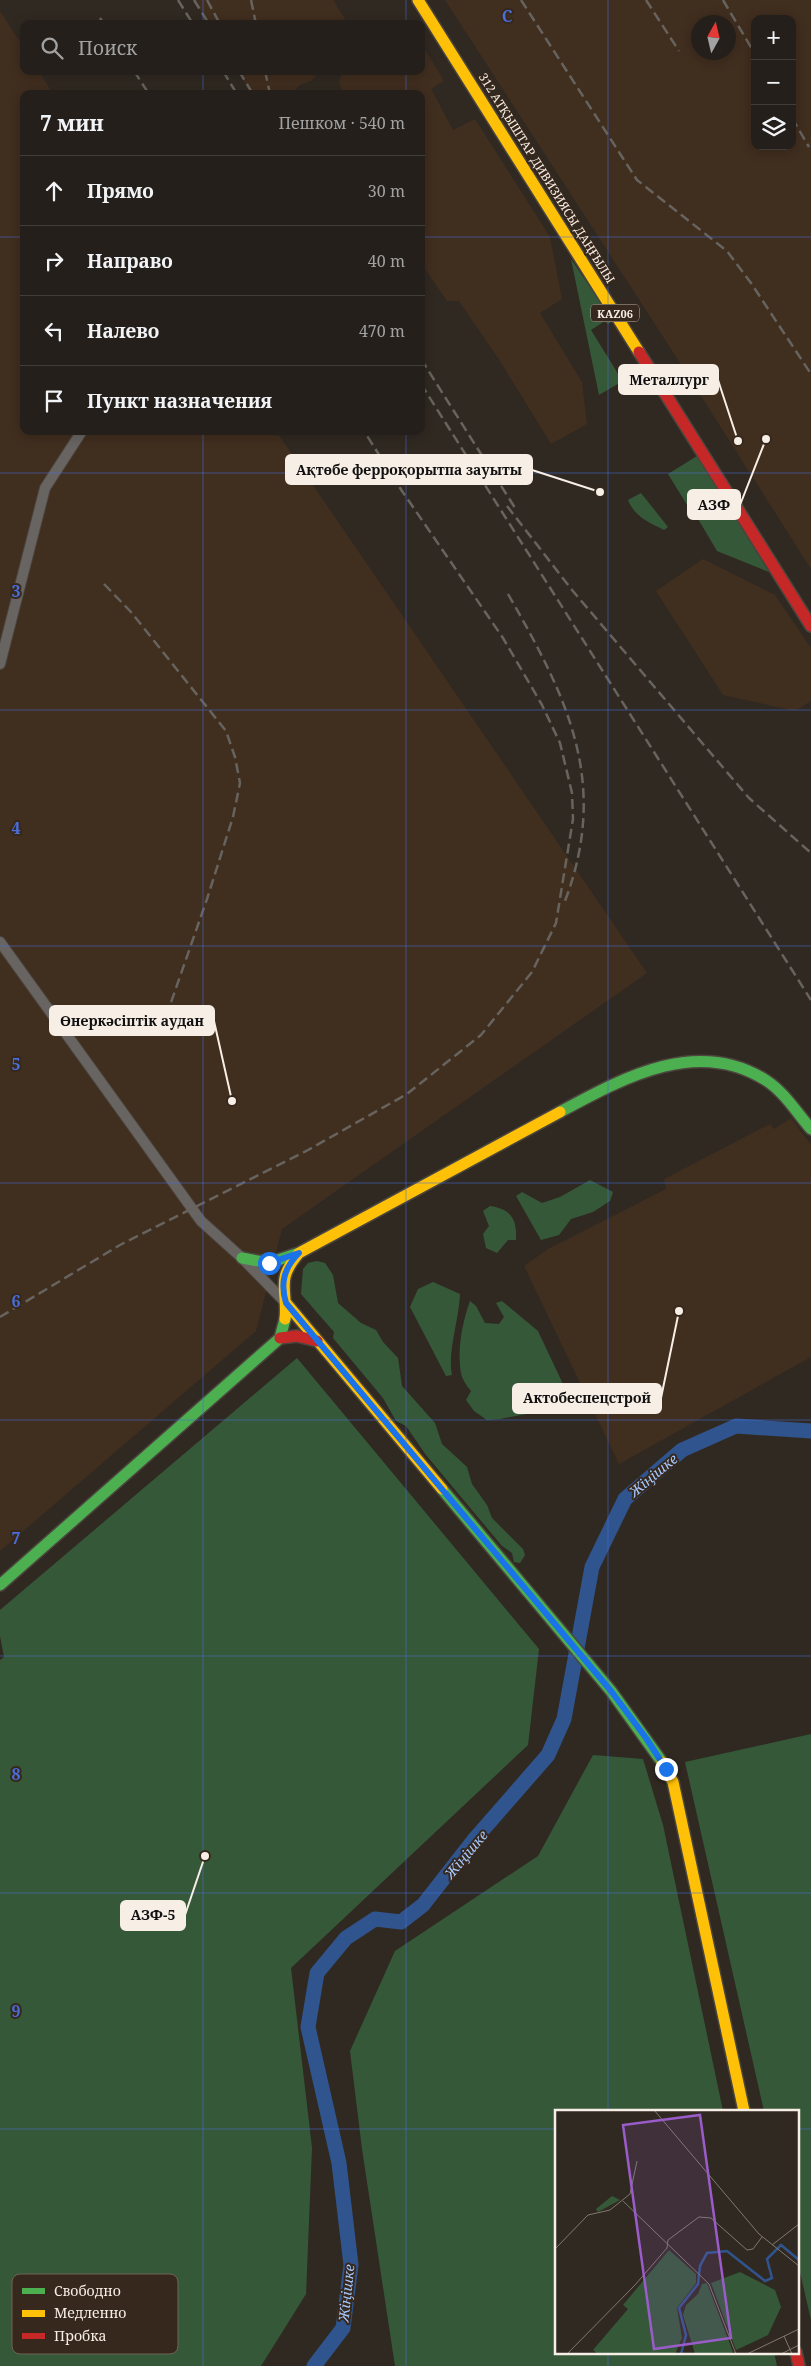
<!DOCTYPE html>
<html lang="ru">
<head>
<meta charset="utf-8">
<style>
  body { margin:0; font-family:"Noto Serif",serif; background:#302c27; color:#f1f3f6 }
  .controls { position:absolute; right:15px; top:15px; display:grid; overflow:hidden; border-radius:10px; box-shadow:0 2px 12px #0003 }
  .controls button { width:45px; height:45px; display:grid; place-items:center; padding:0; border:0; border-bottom:1px solid #413d39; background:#241f1a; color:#f1f3f6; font:25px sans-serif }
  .compass { position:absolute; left:691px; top:15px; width:45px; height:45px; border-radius:50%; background:#241f1a; box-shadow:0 2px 12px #0003; rotate:8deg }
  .stop { position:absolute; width:15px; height:15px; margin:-11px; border:4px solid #1a73e8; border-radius:50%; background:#fff }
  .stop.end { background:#1a73e8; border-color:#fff; box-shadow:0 1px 5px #0008 }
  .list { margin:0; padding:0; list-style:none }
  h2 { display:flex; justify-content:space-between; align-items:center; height:65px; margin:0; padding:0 20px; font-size:21px }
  h2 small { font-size:16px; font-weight:400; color:#a3a2a2 }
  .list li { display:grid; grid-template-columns:32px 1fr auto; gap:15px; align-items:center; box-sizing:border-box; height:70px; padding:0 20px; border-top:1px solid #413d39 }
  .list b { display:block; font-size:19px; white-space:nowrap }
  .list em { font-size:16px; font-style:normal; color:#a3a2a2 }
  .icon { flex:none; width:28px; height:28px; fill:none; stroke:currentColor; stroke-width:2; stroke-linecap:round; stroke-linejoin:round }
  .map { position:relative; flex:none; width:811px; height:2366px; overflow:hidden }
  .search { position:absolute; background:#241f1a; box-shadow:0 2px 12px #0003; left:20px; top:20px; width:405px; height:55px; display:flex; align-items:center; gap:12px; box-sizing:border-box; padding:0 18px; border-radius:10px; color:#a3a2a2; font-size:19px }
  .panel { position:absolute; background:#241f1a; box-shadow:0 2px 12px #0003; left:20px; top:90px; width:405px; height:345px; border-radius:10px }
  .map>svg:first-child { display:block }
  .built { fill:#402e1f; fill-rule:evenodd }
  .green { fill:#355938 }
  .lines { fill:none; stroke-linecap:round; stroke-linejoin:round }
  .river { stroke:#30548d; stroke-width:15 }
  .street-casing { stroke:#4b453e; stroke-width:12 }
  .fast-casing { stroke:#4b453e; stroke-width:14 }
  .slow-casing { stroke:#4b453e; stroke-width:14 }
  .jam-casing { stroke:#4b453e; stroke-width:14 }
  .street { stroke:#686461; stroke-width:10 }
  .fast { stroke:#4caf50; stroke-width:11 }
  .slow { stroke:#ffc107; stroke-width:11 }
  .jam { stroke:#c62828; stroke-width:11 }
  .rail { stroke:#67635e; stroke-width:2.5; stroke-dasharray:10 5; stroke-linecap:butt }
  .route { stroke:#1a73e8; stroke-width:6 }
  .grid { fill:none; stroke:#496edb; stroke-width:1; stroke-opacity:0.55 }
  .labels { text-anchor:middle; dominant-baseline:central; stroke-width:4; stroke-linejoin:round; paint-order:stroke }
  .shield { fill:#36281c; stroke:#bdb3a9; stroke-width:1 }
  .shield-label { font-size:11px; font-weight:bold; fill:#f7eee6 }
  .street-label { font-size:12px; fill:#f7eee6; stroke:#36281c }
  .water-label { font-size:14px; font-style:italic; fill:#a4c7fe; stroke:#36281c }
  .inset-river { fill:none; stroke:#30548d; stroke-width:2.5 }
  .inset-road { fill:none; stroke:#807870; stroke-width:1 }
  .view { fill:#9a5cc9; fill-opacity:0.15; stroke:#9a5cc9; stroke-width:2.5 }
  .inset-edge { fill:none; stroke:#f7eee6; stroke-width:2.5 }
  .key { fill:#36281c; stroke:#706359; stroke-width:1 }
  .key-label { font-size:14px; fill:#f7eee6 }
  .grid-label { font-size:16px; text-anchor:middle; font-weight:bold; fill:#496edb; stroke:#36281c; stroke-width:4; stroke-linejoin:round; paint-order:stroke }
  .leader { fill:none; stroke:#f7eee6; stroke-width:2 }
  .callout-dot { fill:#f7eee6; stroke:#36281c; stroke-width:2 }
  .callout { fill:#f7eee6; stroke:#f7eee6; stroke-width:2 }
  .callout-label { font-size:14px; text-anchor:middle; font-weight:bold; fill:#111 }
</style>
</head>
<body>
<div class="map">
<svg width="811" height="2366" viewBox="0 0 811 2366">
  <rect width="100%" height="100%" fill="#302922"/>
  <path class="built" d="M194,0H333L348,24H209Z
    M445,0H811V569L673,352ZM755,19H792V146H755ZM728,22V52H698V22Z
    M0,11L24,48V71H39L53,94H24V431H276L647,973L282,1229L256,1331L0,1551Z
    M425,50L444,81L431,89L453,130L475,119L550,237L562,299L540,313L582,382L587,424L551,444L500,361L459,301H447L421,263V94H343L339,81L343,71H421V52Z
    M238,71H320L311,81L299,85L292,94H251Z
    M703,559L775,595L811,648V701L795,711L723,695L656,591Z
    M791,1118L811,1145V1357L619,1464L524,1266L548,1249L666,1189L664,1179L770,1124L774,1129Z"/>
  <path class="green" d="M571,259L613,321L608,324L605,321L591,330L620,377L626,374L628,378L599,395Z
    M697,456L769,572L717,551L691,507L689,508L668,474Z
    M641,493L668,527L664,530C648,522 635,517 628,500Z
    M590,1180L613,1192L610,1201L593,1212L571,1219L559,1235L541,1240L516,1196L522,1192L542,1203L560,1197Z
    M490,1206C511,1209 517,1219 516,1240H508L497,1253L486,1248L483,1234L489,1226L483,1211Z
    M317,1261L325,1263L333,1275L338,1303L361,1323L376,1330L383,1342L398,1358L402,1386L435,1423L442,1444L467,1467L472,1484L487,1505L492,1518L523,1549L525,1555L520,1563L514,1562L512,1553L502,1546L426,1455L406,1426L396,1421L383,1398L333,1338L334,1332L301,1294L303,1269L308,1263Z
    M433,1282L460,1294C459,1320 447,1353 452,1375L446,1376L410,1307L418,1289Z
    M470,1301L476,1306L485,1323L499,1324L504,1317L496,1303L502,1301L538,1331L562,1382L566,1399L553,1409L500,1419L487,1420L474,1411L466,1400L471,1391C467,1386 462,1379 461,1373C457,1351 462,1323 470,1301Z
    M297,1358L539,1649L528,1745L291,1968L312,2148L306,2294L261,2366H0V1660L4,1657L0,1636V1610Z
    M811,1734V2320L797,2259V2111H764L685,1762Z
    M593,1755L643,1759L663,1825L723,2111H556V2352H774L777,2366H395L362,2149L350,2051L395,1951L538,1856Z"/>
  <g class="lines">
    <path class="river" d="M314,2366L343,2328L351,2265L339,2163L308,2027L317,1973L346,1938L375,1919L401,1922L423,1905L473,1841L548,1755L564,1719L592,1567L625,1499L682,1450L736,1426L811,1431"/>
    <defs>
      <path id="street" d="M0,664L45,488L82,431
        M0,942L201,1221L242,1258L286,1303"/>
      <path id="fast" d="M560,1112C623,1078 698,1036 767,1081C785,1093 797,1113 811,1129
        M242,1258L269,1263L296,1254
        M442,1489L611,1691L662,1762
        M0,1585L280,1338L285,1319"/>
      <path id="slow" d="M418,0L639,352
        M286,1303L442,1489
        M285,1319C288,1288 275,1281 299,1253L560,1112
        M662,1762L673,1782L744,2111"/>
      <path id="jam" d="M639,352L811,626
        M280,1338L297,1336L317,1341
        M796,2352L799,2366"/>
    </defs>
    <use href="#street" class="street-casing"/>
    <use href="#fast" class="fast-casing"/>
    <use href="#slow" class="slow-casing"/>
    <use href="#jam" class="jam-casing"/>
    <use href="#street" class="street"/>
    <use href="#fast" class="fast"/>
    <use href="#slow" class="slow"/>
    <use href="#jam" class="jam"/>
    <path class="rail" d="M178,0L193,24
      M194,0L209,24
      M207,0L220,24
      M251,0L256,24
      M521,0L637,180L727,251L751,283L811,374
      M646,0L679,51
      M723,0L755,54
      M100,18L104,24
      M134,71L149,94
      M223,71L237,94
      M239,71L253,94
      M265,71L270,94
      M792,118L809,147
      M421,359L517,511
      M421,384L811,1000
      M507,506L572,590L749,798L811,853
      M104,584L131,612L226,731L235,757L240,783L233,817L207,899L160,1034
      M508,594C567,697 610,782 565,901
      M0,1317L120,1245L308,1150L407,1094L481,1035L532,972L556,923L573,819L572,793L560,743L542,705L503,638L402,491L364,431"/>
  </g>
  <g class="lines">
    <path class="route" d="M269,1263L299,1253C284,1268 280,1283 286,1303L611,1691L646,1738L666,1769"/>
  </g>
  <path class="grid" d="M203,0V24M406,0V24M608,0V2111M203,71V94M406,71V94M0,237H24M421,237H811M203,431V2366M406,431V2366M0,473H811M0,710H811M0,946H811M0,1183H811M0,1420H811M0,1656H811M0,1893H811M0,2129H556M797,2129H811M608,2352V2366"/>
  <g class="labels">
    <rect class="shield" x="591" y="304.5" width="48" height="17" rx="4"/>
    <g class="shield-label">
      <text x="615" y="313">KАZ06</text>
    </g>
    <g class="street-label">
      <text transform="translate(547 178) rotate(58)">312 АТҚЫШТАР ДИВИЗИЯСЫ ДАҢҒЫЛЫ</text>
    </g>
    <g class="water-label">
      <text transform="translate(653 1475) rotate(-40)">Жіңішке</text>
      <text transform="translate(466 1854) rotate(-50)">Жіңішке</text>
      <text transform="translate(346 2293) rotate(-84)">Жіңішке</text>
    </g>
  </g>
  <g transform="translate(555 2110)">
    <rect width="244" height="244" fill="#302922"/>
    <path d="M57,86L65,90L43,102L41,99ZM114,140L141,164V173L122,198L127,228L120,244H43L38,240L73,199L68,195ZM185,162L220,180L226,197L213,225L181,240L156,173ZM152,173L178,242L174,244H140L137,234L128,205L131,195L143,184L147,174Z" fill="#355938"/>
    <path class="inset-river" d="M126,244L131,225L124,198L143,174L145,156L152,143L172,141L210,171L217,168L212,149L226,135L244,150"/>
    <path class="inset-road" d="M99,0L204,124L244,156M68,91L154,174L181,244M217,135L244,114M0,139L33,105L55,100L75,84L82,51M229,226L237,244M12,244L80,175L112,138L113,130L144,107L156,108L192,140L198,139L207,127M192,244L244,219M226,244L244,235"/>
    <path class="view" d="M145,5L176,228L99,239L68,15Z"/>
    <rect width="244" height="244" class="inset-edge"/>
  </g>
  <rect x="12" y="2274" width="166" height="80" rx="8" class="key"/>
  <rect x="22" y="2288" width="23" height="6" fill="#4caf50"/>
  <rect x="22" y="2310" width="23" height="7" fill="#ffc107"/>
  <rect x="22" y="2333" width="23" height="6" fill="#c62828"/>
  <g class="key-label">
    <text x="54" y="2296">Свободно</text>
    <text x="54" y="2318">Медленно</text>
    <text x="54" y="2341">Пробка</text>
  </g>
  <g class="grid-label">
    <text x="507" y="22">C</text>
    <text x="16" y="597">3</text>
    <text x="16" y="834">4</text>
    <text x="16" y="1070">5</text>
    <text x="16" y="1307">6</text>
    <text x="16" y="1544">7</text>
    <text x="16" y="1780">8</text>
    <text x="16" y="2017">9</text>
  </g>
  <path class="leader" d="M738 441L718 380M600 492L532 470M766 439L740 505M232 1101L214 1021M679 1311L661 1398M205 1856L185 1915"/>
  <g class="callout-dot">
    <circle cx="738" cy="441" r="5"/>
    <circle cx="600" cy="492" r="5"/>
    <circle cx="766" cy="439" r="5"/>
    <circle cx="232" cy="1101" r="5"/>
    <circle cx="679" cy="1311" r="5"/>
    <circle cx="205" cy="1856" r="5"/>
  </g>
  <g class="callout">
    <rect x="619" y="365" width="99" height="29" rx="5"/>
    <rect x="286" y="455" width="246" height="29" rx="5"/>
    <rect x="688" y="490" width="52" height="29" rx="5"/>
    <rect x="50" y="1006" width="164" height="29" rx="5"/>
    <rect x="513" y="1384" width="148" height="29" rx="5"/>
    <rect x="121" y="1901" width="64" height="29" rx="5"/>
  </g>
  <g class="callout-label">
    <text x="669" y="385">Металлург</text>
    <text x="409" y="475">Ақтөбе ферроқорытпа зауыты</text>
    <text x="714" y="510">АЗФ</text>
    <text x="132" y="1026">Өнеркәсіптік аудан</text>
    <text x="587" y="1403">Актобеспецстрой</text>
    <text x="153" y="1920">АЗФ-5</text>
  </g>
</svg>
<div class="controls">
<button>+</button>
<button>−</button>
<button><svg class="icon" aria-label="layers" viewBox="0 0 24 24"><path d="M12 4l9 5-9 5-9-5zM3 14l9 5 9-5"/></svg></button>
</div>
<svg class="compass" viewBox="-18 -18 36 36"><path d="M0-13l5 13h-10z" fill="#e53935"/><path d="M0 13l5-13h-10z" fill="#a3a2a2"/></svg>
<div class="stop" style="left:269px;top:1263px"></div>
<div class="stop end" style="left:666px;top:1769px"></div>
<div class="search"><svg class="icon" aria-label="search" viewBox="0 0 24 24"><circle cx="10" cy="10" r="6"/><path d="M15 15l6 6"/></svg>Поиск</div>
<section class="panel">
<h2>7 мин<small>Пешком · 540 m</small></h2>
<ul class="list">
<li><svg class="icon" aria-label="ahead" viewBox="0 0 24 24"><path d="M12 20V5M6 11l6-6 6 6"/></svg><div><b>Прямо</b></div><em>30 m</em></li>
<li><svg class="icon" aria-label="right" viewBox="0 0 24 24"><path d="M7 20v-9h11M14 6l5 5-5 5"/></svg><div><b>Направо</b></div><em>40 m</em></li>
<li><svg class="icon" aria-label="left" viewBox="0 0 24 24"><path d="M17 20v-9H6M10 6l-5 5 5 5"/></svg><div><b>Налево</b></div><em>470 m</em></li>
<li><svg class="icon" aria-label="arrive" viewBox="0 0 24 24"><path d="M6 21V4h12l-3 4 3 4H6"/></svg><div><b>Пункт назначения</b></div></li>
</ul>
</section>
</div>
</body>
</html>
